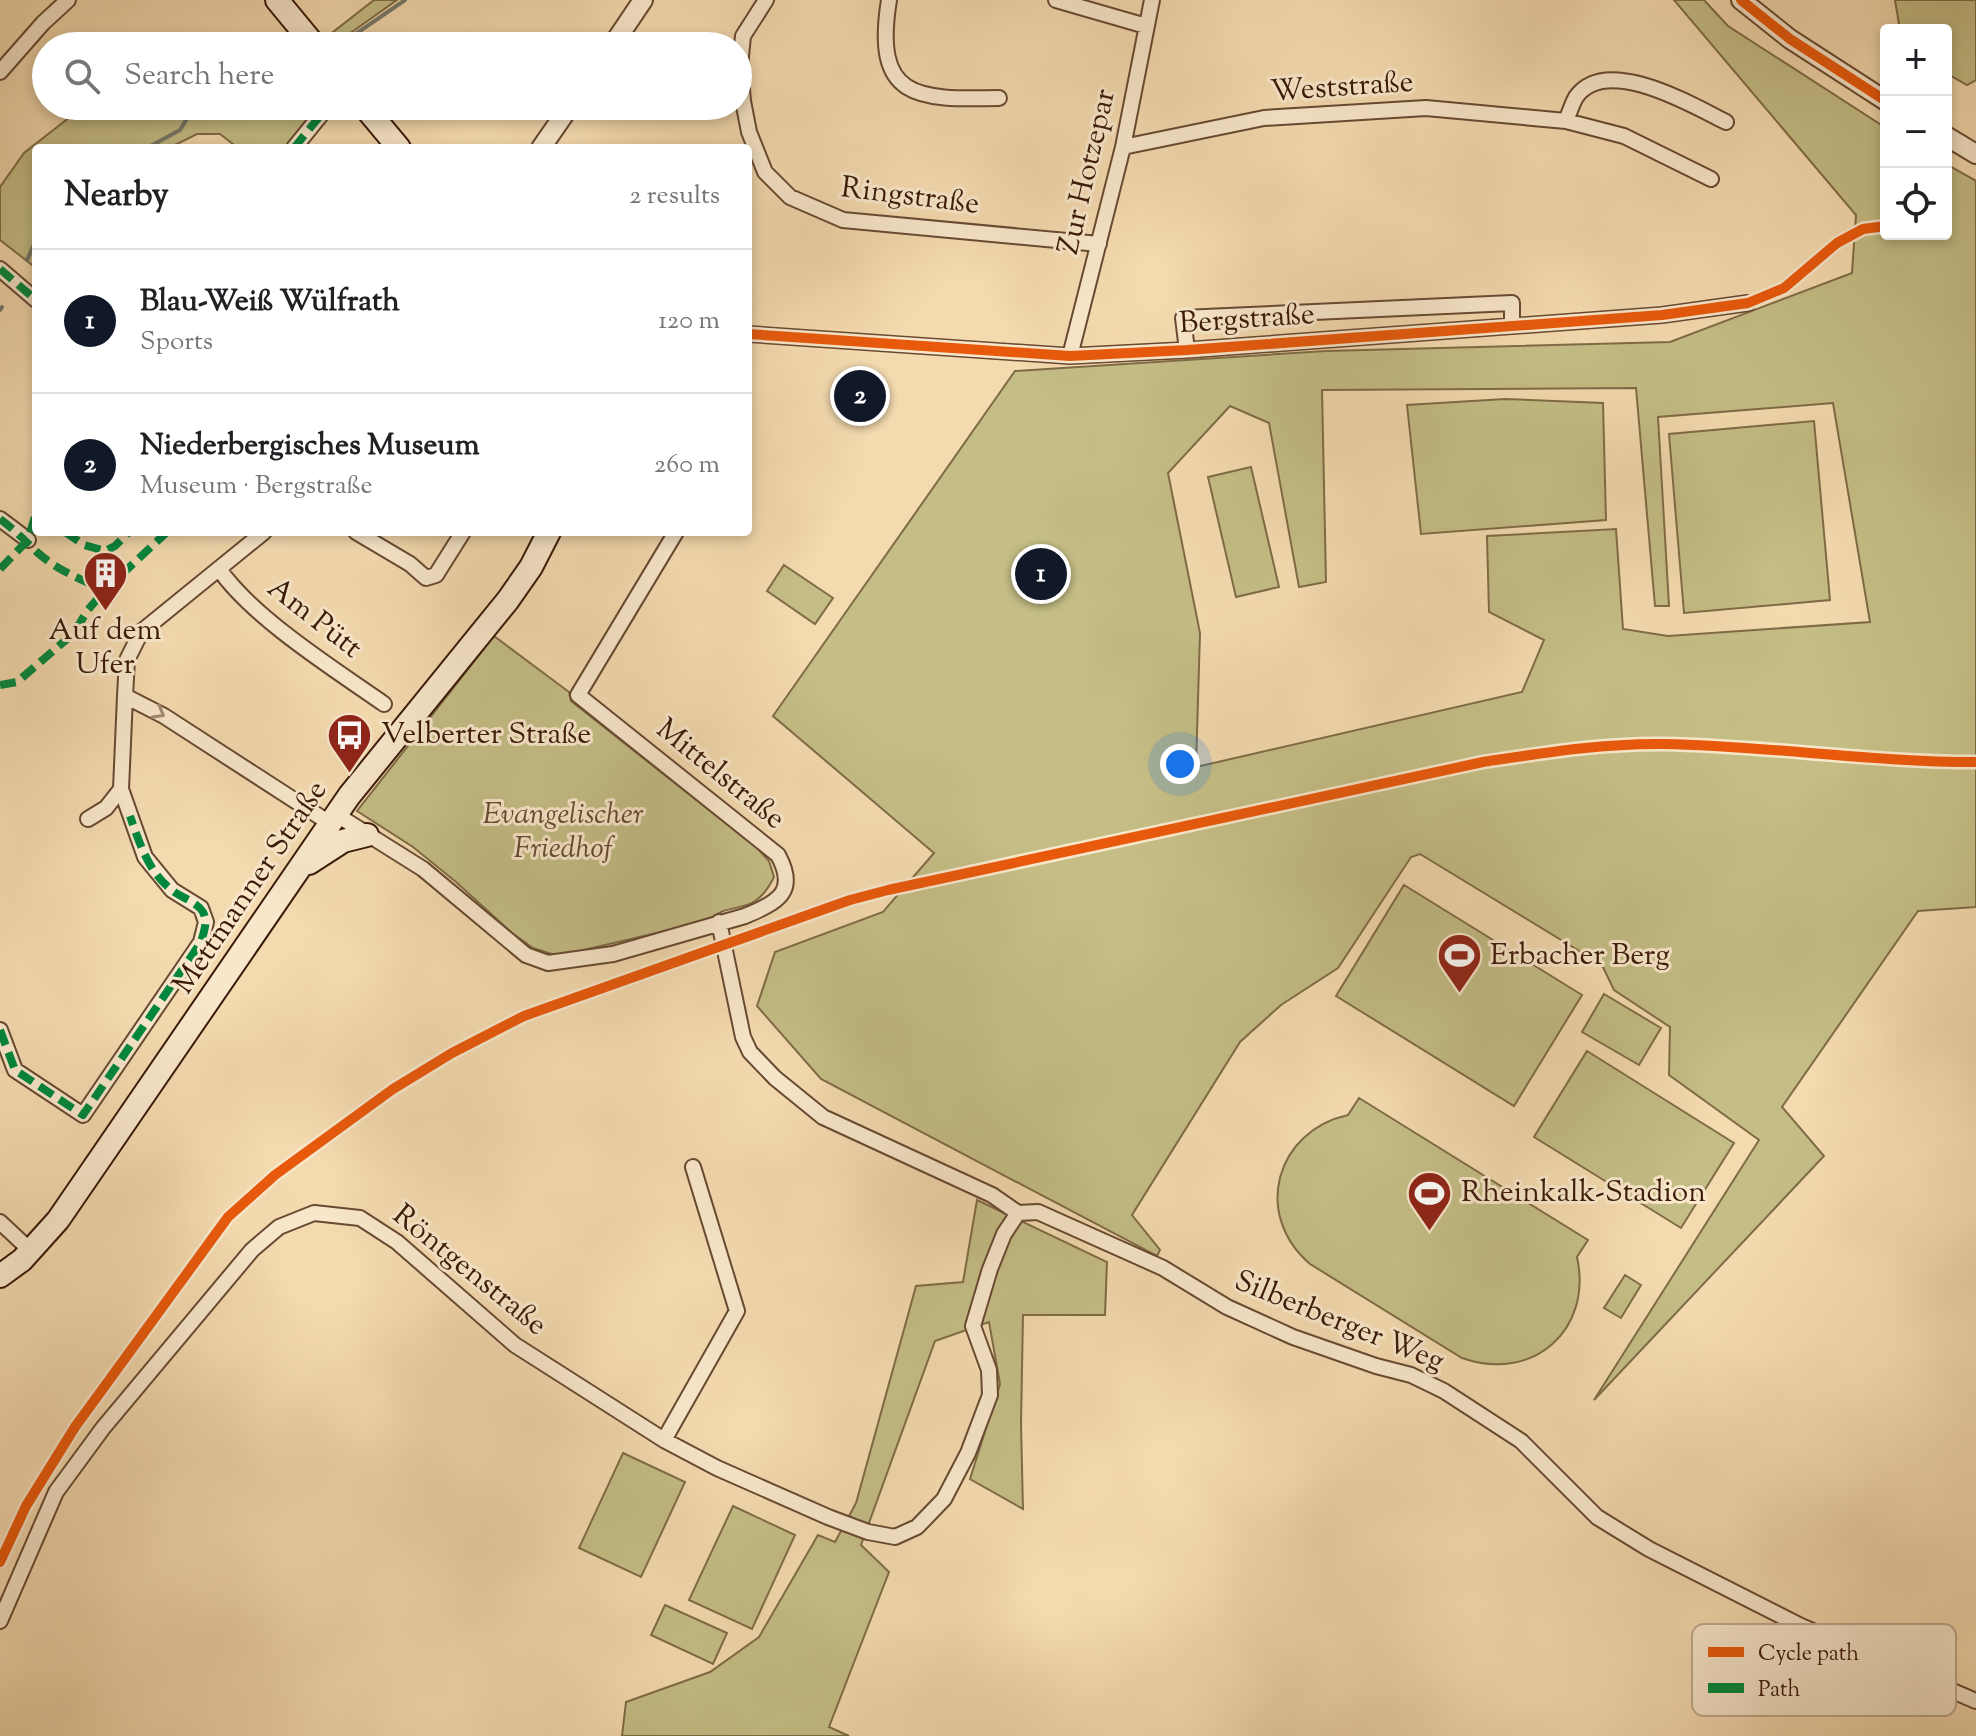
<!DOCTYPE html>
<html lang="en">
<head>
<meta charset="utf-8">
<style>
  body { margin:0; font-family:"Sorts Mill Goudy",serif; background:#f6f6f6; color:#202124 }
  .controls { position:absolute; right:24px; top:24px; display:grid; overflow:hidden; border-radius:8px; box-shadow:0 4px 12px #0003 }
  .controls button { width:72px; height:72px; display:grid; place-items:center; padding:0; border:0; border-bottom:2px solid #e0e0e0; background:#fff; color:#202124; font:40px sans-serif }
  .you { position:absolute; left:1180px; top:764px; width:28px; height:28px; margin:-20px; border:6px solid #fff; border-radius:50%; background:#1a73e8; box-shadow:0 0 0 12px #1a73e833 }
  .badge { display:grid; place-items:center; width:52px; height:52px; border-radius:50%; background:#111827; color:#fff; font-size:26px; font-weight:700 }
  .pin { position:absolute; translate:-50% -50%; border:4px solid #fff; box-shadow:0 2px 8px #0006 }
  .list { margin:0; padding:0; list-style:none }
  h2 { display:flex; justify-content:space-between; align-items:center; height:104px; margin:0; padding:0 32px; font-size:34px }
  h2 small { font-size:26px; font-weight:400; color:#757577 }
  .list li { display:grid; grid-template-columns:52px 1fr auto; gap:24px; align-items:center; box-sizing:border-box; height:144px; padding:0 32px; border-top:2px solid #e0e0e0 }
  .list b { display:block; font-size:30px; white-space:nowrap }
  .list p { margin:0; font-size:26px; white-space:nowrap; color:#757577 }
  .list em { font-size:26px; font-style:normal; color:#757577 }
  .icon { flex:none; width:44px; height:44px; fill:none; stroke:currentColor; stroke-width:2; stroke-linecap:round; stroke-linejoin:round }
  .map { position:relative; flex:none; width:1976px; height:1736px; overflow:hidden }
  .search { position:absolute; background:#fff; box-shadow:0 4px 12px #0003; left:32px; top:32px; width:720px; height:88px; display:flex; align-items:center; gap:20px; box-sizing:border-box; padding:0 28px; border-radius:44px; color:#757577; font-size:30px }
  .panel { position:absolute; background:#fff; box-shadow:0 4px 12px #0003; left:32px; top:144px; width:720px; height:392px; border-radius:8px }
  .map>svg:first-child { display:block }
  .green { fill:#c4bd85; stroke:#7f6b46; stroke-width:2; fill-rule:evenodd }
  .lines { fill:none; stroke-linecap:round; stroke-linejoin:round }
  .stream { stroke:#757a6c; stroke-width:4 }
  .minor-casing { stroke:#684932; stroke-width:18 }
  .tertiary-casing { stroke:#684932; stroke-width:22 }
  .secondary-casing { stroke:#3a1908; stroke-width:26 }
  .minor { stroke:#f8e7cb; stroke-width:14 }
  .tertiary { stroke:#f8e7cb; stroke-width:18 }
  .secondary { stroke:#f8e7cb; stroke-width:22 }
  .quiet { stroke:#00873e; stroke-width:8; stroke-dasharray:16 8; stroke-linecap:butt }
  .cycleway-casing { stroke:#f8e7cb; stroke-width:15 }
  .cycleway { stroke:#e8590c; stroke-width:10 }
  .oneway { stroke:#a28a73 }
  .labels { text-anchor:middle; dominant-baseline:central; stroke-width:6; stroke-linejoin:round; paint-order:stroke }
  .street-label { font-size:30px; fill:#3a1908; stroke:#f8e7cb }
  .poi-label { font-size:30px; fill:#3a1908; stroke:#f8e7cb; text-anchor:start }
  .park-label { font-size:30px; font-style:italic; fill:#634a2e; stroke:#f8e7cb }
  .key { fill:#f8e7cb; stroke:#bfa990; stroke-width:2 }
  .key-label { font-size:22px; fill:#3a1908 }
</style>
</head>
<body>
<div class="map">
<svg width="1976" height="1736" viewBox="0 0 1976 1736">
  <rect width="100%" height="100%" fill="#f4daaf"/>
  <filter id="stains"><feTurbulence type="fractalNoise" baseFrequency=".0025" numOctaves="4"/><feColorMatrix values="0 0 0 0 .2 0 0 0 0 .09 0 0 0 0 .02 0 0 0 .5 -.17"/></filter>
  <radialGradient id="worn" r=".72"><stop offset=".6" stop-color="#630" stop-opacity="0"/><stop offset="1" stop-color="#630" stop-opacity=".3"/></radialGradient>
  <path class="green" d="M374,0H397L335,44L328,36Z
    M1674,0H1704L1728,26L1886,128V234H1946V164L1976,181V907L1918,911L1782,1107L1824,1156L1594,1400L1759,1140L1669,1075L1670,1027L1614,990L1602,965L1420,854L1411,857L1338,968L1281,1005L1240,1042L1132,1215L1160,1250L1157,1256L821,1079L757,1006L775,952L883,912L934,853L773,716L1015,371L1326,351L1670,342L1852,273L1856,215ZM1636,388L1655,606H1669L1658,417L1833,403L1870,622L1668,636L1623,629L1616,529L1487,536L1489,612L1544,640L1522,692L1196,767L1200,633L1168,473L1230,406L1269,423L1299,587L1326,582L1322,390Z
    M1895,0H1976V80L1967,85L1946,73V30H1900Z
    M84,106H320L285,148H238L220,134H197L169,148H36V268L0,240V187L24,153Z
    M1505,399L1603,403L1606,520L1421,534L1407,405Z
    M1814,421L1830,600L1684,613L1669,434Z
    M1251,467L1279,587L1236,597L1208,477Z
    M784,565L833,598L815,624L767,591Z
    M494,636L569,692L571,701L756,847L769,861L774,877C753,920 731,898 708,921L558,956L533,948L512,933L456,882L413,847L357,811Z
    M1404,885L1582,995L1514,1106L1336,996Z
    M1604,994L1661,1028L1639,1065L1582,1032Z
    M1587,1051L1734,1143L1681,1228L1534,1137Z
    M1359,1098L1588,1240L1577,1257C1593,1330 1533,1383 1462,1358L1310,1264C1252,1214 1276,1131 1348,1115Z
    M977,1200L1107,1262L1105,1315H1023L1021,1424L1023,1509L970,1479L1000,1384L989,1322L935,1341L861,1545L889,1572L829,1727L849,1736H622L626,1702L710,1672L759,1637L818,1535L835,1542L856,1503L916,1286L963,1282Z
    M1625,1275L1641,1285L1621,1318L1604,1308Z
    M623,1453L685,1482L641,1577L579,1548Z
    M733,1506L795,1535L752,1629L689,1600Z
    M665,1605L727,1633L713,1664L651,1635Z"/>
  <g class="lines">
    <path class="stream" d="M341,44L405,0
      M279,46L293,41
      M147,148L180,130L189,115L204,106
      M27,260L36,240
      M0,310L2,307"/>
    <defs>
      <path id="minor" d="M766,0L743,36L740,66L743,101L749,132L765,172L790,197L843,220L1099,244
        M889,0C873,99 916,100 999,98
        M1056,0L1146,26
        M0,72L43,23L68,0
        M1566,121C1569,114 1572,104 1576,97C1606,54 1692,105 1726,122
        M1123,147L1264,118L1426,108L1566,121L1624,136L1711,179
        M294,148L328,106
        M0,269L36,300
        M748,334L1070,356L1187,350L1662,315L1748,303
        M1187,350L1183,318L1512,303V325
        M1070,356L1123,147L1152,0
        M0,519L28,540
        M264,532L141,632L127,660L125,696L164,716L331,824
        M356,532L410,564L426,578L436,575L463,532
        M219,569C253,618 334,669 384,704
        M337,815L423,869L526,955L548,963L613,954L745,916C778,902 798,892 778,855L578,695L676,532
        M88,819L106,808L121,789
        M719,922L743,1037L750,1052L775,1078L823,1117L992,1195L1018,1213L1038,1212L1163,1268L1227,1307L1293,1337L1376,1366L1411,1375L1444,1391L1521,1441L1597,1517L1649,1549L1801,1626L1976,1701
        M0,1030L15,1070L83,1115L201,942L206,922L201,908L172,890L145,857L121,789L125,696
        M0,1222L31,1251
        M664,1440L737,1311L693,1167
        M0,1621L56,1492L103,1428L252,1250L279,1227L314,1213L360,1218L397,1242L515,1345L664,1440L717,1468L828,1517L868,1532L895,1537L917,1527L944,1499L968,1453L990,1395L989,1370L973,1326L990,1269L1004,1234L1018,1213"/>
      <path id="tertiary" d="M1741,0L1790,39L1886,101
        M612,46L643,0
        M1946,136L1976,154
        M541,148L570,106"/>
      <path id="secondary" d="M277,0L315,46
        M364,106L399,148
        M309,863L343,841L367,835
        M0,1276L22,1260L58,1220L349,796L508,600L531,567L549,532"/>
    </defs>
    <use href="#minor" class="minor-casing"/>
    <use href="#tertiary" class="tertiary-casing"/>
    <use href="#secondary" class="secondary-casing"/>
    <use href="#minor" class="minor"/>
    <use href="#tertiary" class="tertiary"/>
    <use href="#secondary" class="secondary"/>
    <path class="quiet" d="M294,148L328,106
      M0,269L36,300
      M0,519C15,530 25,541 38,553C57,570 82,580 105,590
      M65,532L84,545L105,551L115,546L129,532
      M0,569L28,540L36,513
      M0,685L17,682L74,633L87,611L105,590L167,532
      M0,1030L15,1070L83,1115L201,942C204,931 208,923 203,912C197,902 182,898 173,891C148,872 140,844 130,816"/>
    <defs>
      <path id="cycleway" d="M1741,0L1790,39L1886,101
        M748,334L1070,356L1187,350L1662,315L1748,303L1784,288L1837,243L1863,229L1886,226
        M0,1562L26,1506L75,1427L228,1217L275,1175L393,1089L452,1053L524,1016L850,900L888,890L1483,762C1543,753 1604,743 1665,744C1769,746 1872,762 1976,762"/>
    </defs>
    <use href="#cycleway" class="cycleway-casing"/>
    <use href="#cycleway" class="cycleway"/>
  </g>
  <defs><path id="oneway-chevron" d="M-2-3.5L2.5 0L-2 3.5" fill="none" stroke-width="1.6" stroke-linecap="round" stroke-linejoin="round" transform="scale(2)"/></defs>
  <use class="oneway" href="#oneway-chevron" transform="translate(159 713) rotate(30)"/>
  <defs>
    <symbol id="building-pin" viewBox="-11 -11 22 30"><path d="M0 17L-7.5 6A9.5 9.5 0 1 1 7.5 6Z" fill="#8f2418" stroke="#f8e7cb"/><path d="M-4-6H4V6H1V3H-1V6H-4ZM-2.5-4.3h1.7v1.8h-1.7ZM.8-4.3h1.7v1.8H.8ZM-2.5-1h1.7V.8h-1.7ZM.8-1h1.7V.8H.8Z" fill="#fff"/></symbol>
    <symbol id="bus-pin" viewBox="-11 -11 22 30"><path d="M0 17L-7.5 6A9.5 9.5 0 1 1 7.5 6Z" fill="#8f2418" stroke="#f8e7cb"/><path d="M-5-6H5V4H4V6H2V4H-2V6H-4V4H-5ZM-3.5-4V0h7V-4ZM-3.5 1.2v1.5H-2V1.2ZM2 1.2v1.5H3.5V1.2Z" fill="#fff"/></symbol>
    <symbol id="stadium-pin" viewBox="-11 -11 22 30"><path d="M0 17L-7.5 6A9.5 9.5 0 1 1 7.5 6Z" fill="#8f2418" stroke="#f8e7cb"/><path d="M0-5a6.5 5 0 1 0 0 10a6.5 5 0 1 0 0-10ZM-3.5-1.8h7v3.6h-7Z" fill="#fff"/></symbol>
  </defs>
  <g fill-rule="evenodd">
    <use href="#building-pin" x="80" y="548" width="51" height="69"/>
    <use href="#bus-pin" x="324" y="710" width="51" height="69"/>
    <use href="#stadium-pin" x="1434" y="930" width="51" height="69"/>
    <use href="#stadium-pin" x="1404" y="1168" width="51" height="69"/>
  </g>
  <g class="labels">
    <g class="street-label">
      <text transform="translate(1342 88) rotate(-4)">Weststraße</text>
      <text transform="translate(1088 172) rotate(-77)">Zur Hotzepar</text>
      <text transform="translate(910 197) rotate(7)">Ringstraße</text>
      <text transform="translate(1247 320) rotate(-4)">Bergstraße</text>
      <text transform="translate(314 619) rotate(38)">Am Pütt</text>
      <text transform="translate(720 775) rotate(39)">Mittelstraße</text>
      <text transform="translate(251 888) rotate(-56)">Mettmanner Straße</text>
      <text transform="translate(469 1271) rotate(39)">Röntgenstraße</text>
      <text transform="translate(1339 1322) rotate(22)">Silberberger Weg</text>
    </g>
    <g class="poi-label">
      <text x="105" y="631" text-anchor="middle">Auf dem<tspan x="105" dy="34">Ufer</tspan></text>
      <text x="381" y="735">Velberter Straße</text>
      <text x="1490" y="956">Erbacher Berg</text>
      <text x="1461" y="1193">Rheinkalk-Stadion</text>
    </g>
    <g class="park-label">
      <text x="563" y="815">Evangelischer<tspan x="563" dy="34">Friedhof</tspan></text>
    </g>
  </g>
  <rect x="1692" y="1624" width="264" height="92" rx="12" class="key"/>
  <rect x="1708" y="1647" width="36" height="10" fill="#e8590c"/>
  <rect x="1708" y="1683" width="36" height="10" fill="#00873e"/>
  <g class="key-label">
    <text x="1758" y="1660">Cycle path</text>
    <text x="1758" y="1696">Path</text>
  </g>
  <rect width="100%" height="100%" filter="url(#stains)"/>
  <rect width="100%" height="100%" fill="url(#worn)"/>
</svg>
<div class="controls">
<button>+</button>
<button>−</button>
<button><svg class="icon" aria-label="locate" viewBox="0 0 24 24"><circle cx="12" cy="12" r="6"/><path d="M12 2v4M12 18v4M2 12h4M18 12h4"/></svg></button>
</div>
<div class="you"></div>
<div class="pin badge" style="left:1041px;top:574px">1</div>
<div class="pin badge" style="left:860px;top:396px">2</div>
<div class="search"><svg class="icon" aria-label="search" viewBox="0 0 24 24"><circle cx="10" cy="10" r="6"/><path d="M15 15l6 6"/></svg>Search here</div>
<section class="panel">
<h2>Nearby<small>2 results</small></h2>
<ul class="list">
<li><span class="badge">1</span><div><b>Blau-Weiß Wülfrath</b><p>Sports</p></div><em>120 m</em></li>
<li><span class="badge">2</span><div><b>Niederbergisches Museum</b><p>Museum · Bergstraße</p></div><em>260 m</em></li>
</ul>
</section>
</div>
</body>
</html>
